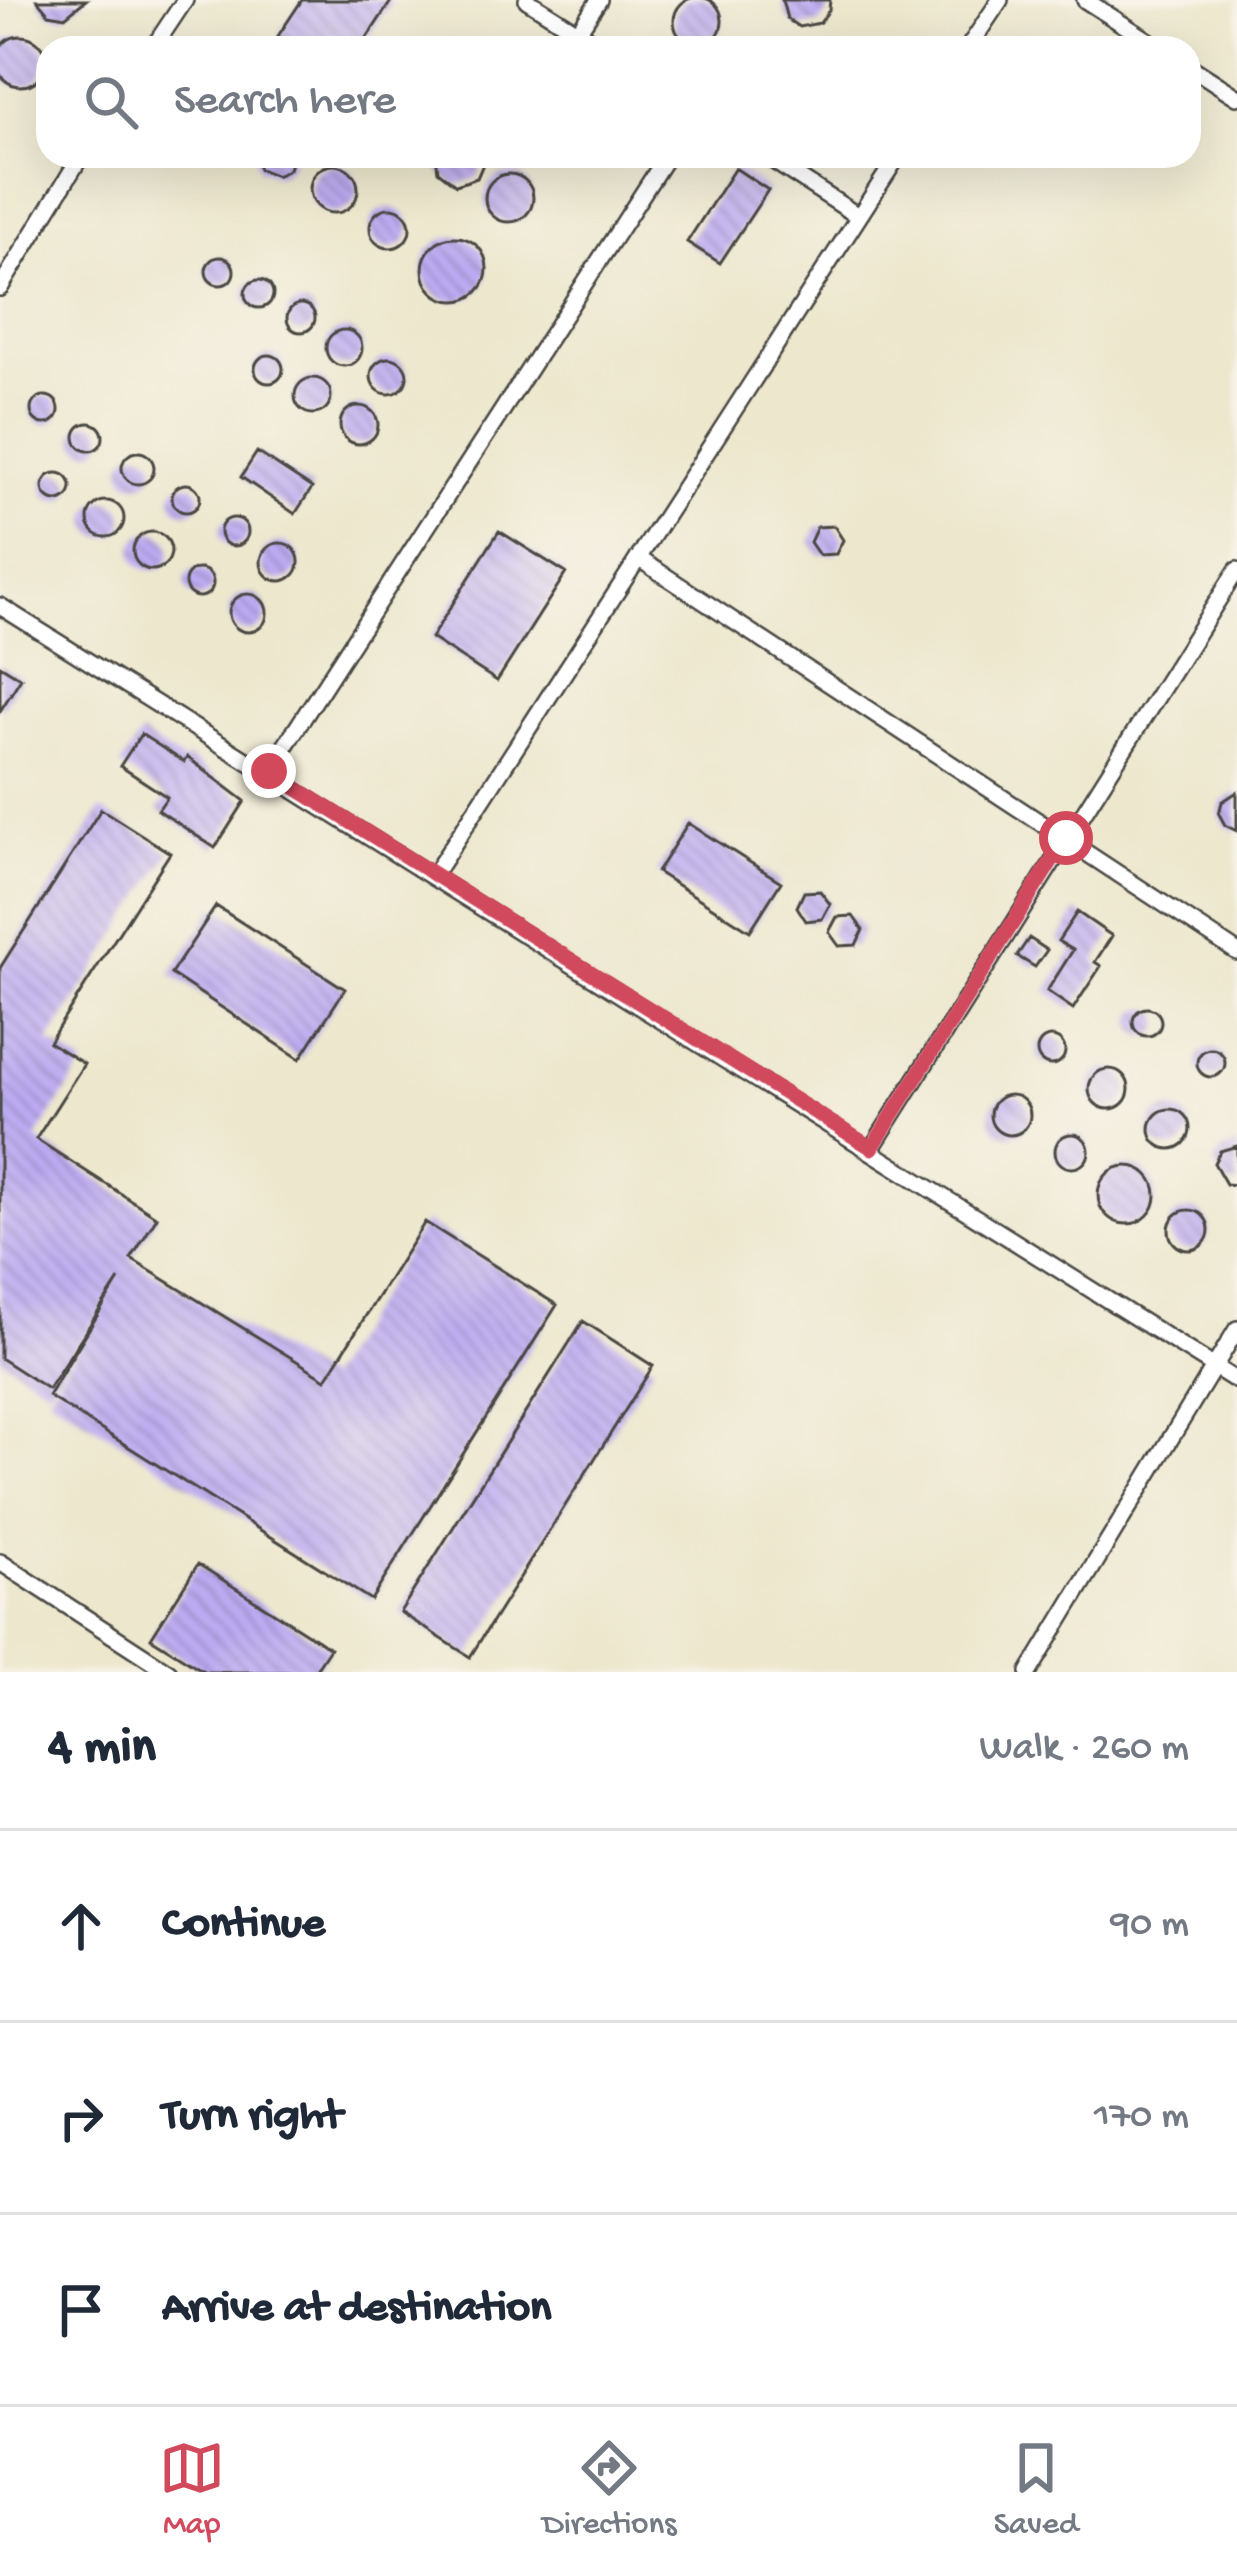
<!DOCTYPE html>
<html lang="en">
<head>
<meta charset="utf-8">
<style>
  body { margin:0; font-family:"Gochi Hand",sans-serif; background:#f2f2f3; color:#1f2937 }
  .stop { position:absolute; width:36px; height:36px; margin:-27px; border:9px solid #d1495b; border-radius:50%; background:#fff }
  .stop.end { background:#d1495b; border-color:#fff; box-shadow:0 3px 12px #0008 }
  .list { margin:0; padding:0; list-style:none }
  h2 { display:flex; justify-content:space-between; align-items:center; height:156px; margin:0; padding:0 48px; font-size:51px }
  h2 small { font-size:39px; font-weight:400; color:#747a83 }
  .list li { display:grid; grid-template-columns:78px 1fr auto; gap:36px; align-items:center; box-sizing:border-box; height:192px; padding:0 48px; border-top:3px solid #e0e1e3 }
  .list b { display:block; font-size:45px; white-space:nowrap }
  .list em { font-size:39px; font-style:normal; color:#747a83 }
  .icon { flex:none; width:66px; height:66px; fill:none; stroke:currentColor; stroke-width:2; stroke-linecap:round; stroke-linejoin:round }
  .map { position:relative; flex:none; width:1237px; height:1672px; overflow:hidden }
  .search { position:absolute; background:#fff; box-shadow:0 12px 48px #0002; left:36px; right:36px; top:36px; height:132px; display:flex; align-items:center; gap:30px; box-sizing:border-box; padding:0 42px; border-radius:36px; color:#747a83; font-size:45px }
  .sheet { height:732px; background:#fff }
  nav { display:flex; justify-content:space-around; align-items:center; box-sizing:border-box; height:168px; border-top:3px solid #e0e1e3; background:#fff; font-size:33px; color:#747a83 }
  nav a { display:grid; justify-items:center; gap:6px }
  nav .on { color:#d1495b }
  .map>svg:first-child { display:block }
  .building { fill:url(#building-back-hatch) }
  .lines { fill:none; stroke-linecap:round; stroke-linejoin:round }
  .service-casing { stroke:#484743; stroke-width:20 }
  .service { stroke:#fff; stroke-width:15 }
  .route { stroke:#d1495b; stroke-width:15 }
</style>
</head>
<body>
<div class="map">
<svg width="1237" height="1672" viewBox="0 0 1237 1672">
  <defs>
    <pattern id="building-back-hatch" width="6" height="6" patternUnits="userSpaceOnUse" patternTransform="scale(3)"><rect width="6" height="6" fill="#bcabf2"/><path d="M-1 5l2 2M0 0l6 6M5-1l2 2" fill="none" stroke="#998bc4"/></pattern>
  </defs>
  <rect width="100%" height="100%" fill="#f7f3e8"/>
  <filter id="ink" filterUnits="userSpaceOnUse"><feTurbulence type="fractalNoise" baseFrequency=".00833" numOctaves="2"/><feDisplacementMap in="SourceGraphic" scale="24" xChannelSelector="R" yChannelSelector="G"/><feConvolveMatrix kernelMatrix="1 2 1 2 8 2 1 2 1" color-interpolation-filters="sRGB"/></filter>
  <filter id="wash" filterUnits="userSpaceOnUse"><feTurbulence type="fractalNoise" baseFrequency=".004" numOctaves="4" result="noise"/><feDisplacementMap in="SourceGraphic" scale="48" xChannelSelector="R" yChannelSelector="G"/><feGaussianBlur stdDeviation="2.7" result="paint"/><feColorMatrix in="noise" values="0 0 0 0 0 0 0 0 0 0 0 0 0 0 0 0 0 1.4 0 .05"/><feComposite in="paint" operator="in"/></filter>
  <g filter="url(#wash)">
    <rect width="100%" height="100%" fill="#ede7cd"/>
    <g id="blocks">
      <path class="building" d="M674 21a24 24 0 1 1 48 0a24 24 0 1 1-48 0Z
        M37,0H86L65,17L49,14Z
        M302,0H392L360,48H296L278,36Z
        M782,0H830L829,10L820,23L799,27L787,19Z
        M-4 61a25 25 0 1 1 50 0a25 25 0 1 1-50 0Z
        M254,156H293L289,169L277,176L259,169Z
        M436,156H483V164L477,178L456,185L438,171Z
        M310 189a24 24 0 1 1 48 0a24 24 0 1 1-48 0Z
        M735,168L768,190L720,263L687,242Z
        M485 198a24 24 0 1 1 48 0a24 24 0 1 1-48 0Z
        M370 228a20 20 0 1 1 40 0a20 20 0 1 1-40 0Z
        M423 269a32 32 0 1 1 64 0a32 32 0 1 1-64 0Z
        M206 271a14 14 0 1 1 28 0a14 14 0 1 1-28 0Z
        M245 294a14 14 0 1 1 28 0a14 14 0 1 1-28 0Z
        M287 318a14 14 0 1 1 28 0a14 14 0 1 1-28 0Z
        M326 348a18 18 0 1 1 36 0a18 18 0 1 1-36 0Z
        M255 369a14 14 0 1 1 28 0a14 14 0 1 1-28 0Z
        M371 376a18 18 0 1 1 36 0a18 18 0 1 1-36 0Z
        M295 396a18 18 0 1 1 36 0a18 18 0 1 1-36 0Z
        M31 410a14 14 0 1 1 28 0a14 14 0 1 1-28 0Z
        M340 425a19 19 0 1 1 38 0a19 19 0 1 1-38 0Z
        M75 437a14 14 0 1 1 28 0a14 14 0 1 1-28 0Z
        M122 468a16 16 0 1 1 32 0a16 16 0 1 1-32 0Z
        M257,452L312,488L295,514L241,477Z
        M43 487a14 14 0 1 1 28 0a14 14 0 1 1-28 0Z
        M172 498a14 14 0 1 1 28 0a14 14 0 1 1-28 0Z
        M88 519a18 18 0 1 1 36 0a18 18 0 1 1-36 0Z
        M220 532a14 14 0 1 1 28 0a14 14 0 1 1-28 0Z
        M834,526L843,540L836,554L819,555L810,542L817,527Z
        M499,531L566,573L497,681L431,638Z
        M133 551a19 19 0 1 1 38 0a19 19 0 1 1-38 0Z
        M261 562a19 19 0 1 1 38 0a19 19 0 1 1-38 0Z
        M185 583a14 14 0 1 1 28 0a14 14 0 1 1-28 0Z
        M229 613a19 19 0 1 1 38 0a19 19 0 1 1-38 0Z
        M0,665L21,678L0,711Z
        M141,734L184,762L187,757L245,801L215,848L158,810L167,797L120,766Z
        M1237,792V831L1225,825L1219,814L1222,802Z
        M101,809L170,853L49,1042L84,1064L36,1139L157,1217L131,1259L326,1379L425,1222L557,1305L371,1600L48,1396L119,1280L48,1389L0,1358V968Z
        M688,823L781,882L750,931L657,872Z
        M820,891L830,904L822,919L806,921L797,907L804,892Z
        M216,906L345,989L300,1059L171,974Z
        M1077,912L1112,936L1095,962L1101,966L1073,1009L1047,991L1073,950L1058,941Z
        M853,916L863,930L856,945L839,946L829,932L837,917Z
        M1029,938L1047,950L1035,967L1017,956Z
        M1133 1022a14 14 0 1 1 28 0a14 14 0 1 1-28 0Z
        M1037 1051a14 14 0 1 1 28 0a14 14 0 1 1-28 0Z
        M1197 1063a14 14 0 1 1 28 0a14 14 0 1 1-28 0Z
        M1089 1089a20 20 0 1 1 40 0a20 20 0 1 1-40 0Z
        M990 1115a20 20 0 1 1 40 0a20 20 0 1 1-40 0Z
        M1150 1129a20 20 0 1 1 40 0a20 20 0 1 1-40 0Z
        M1055 1151a17 17 0 1 1 34 0a17 17 0 1 1-34 0Z
        M1237,1146V1185L1226,1184L1214,1163L1220,1151Z
        M1098 1195a29 29 0 1 1 58 0a29 29 0 1 1-58 0Z
        M1169 1230a20 20 0 1 1 40 0a20 20 0 1 1-40 0Z
        M583,1321L653,1366L470,1657L400,1612Z
        M198,1564L330,1648L314,1672H205L151,1638Z"/>
    </g>
  </g>
  <g filter="url(#ink)">
    <use href="#blocks" fill-opacity="0" stroke="#484743" stroke-width="3"/>
    <g class="lines">
      <defs>
        <path id="service" d="M527,0L603,48
          M1085,0L1160,48
          M578,32L599,0
          M153,48L185,0
          M968,48L1000,0
          M1189,66L1237,97
          M766,156L858,216
          M0,288L81,156
          M638,558L1237,952
          M0,606L1237,1381
          M269,771L667,156
          M433,876L898,156
          M872,1148L1237,570
          M0,1562L169,1672
          M1029,1672L1237,1329"/>
      </defs>
      <use href="#service" class="service-casing"/>
      <use href="#service" class="service"/>
    </g>
  </g>
  <g class="lines" filter="url(#ink)">
    <path class="route" d="M269,771L872,1148L1066,838"/>
  </g>
</svg>
<div class="stop" style="left:1066px;top:838px"></div>
<div class="stop end" style="left:269px;top:771px"></div>
<div class="search"><svg class="icon" aria-label="search" viewBox="0 0 24 24"><circle cx="10" cy="10" r="6"/><path d="M15 15l6 6"/></svg>Search here</div>
</div>
<section class="sheet">
<h2>4 min<small>Walk · 260 m</small></h2>
<ul class="list">
<li><svg class="icon" aria-label="ahead" viewBox="0 0 24 24"><path d="M12 20V5M6 11l6-6 6 6"/></svg><div><b>Continue</b></div><em>90 m</em></li>
<li><svg class="icon" aria-label="right" viewBox="0 0 24 24"><path d="M7 20v-9h11M14 6l5 5-5 5"/></svg><div><b>Turn right</b></div><em>170 m</em></li>
<li><svg class="icon" aria-label="arrive" viewBox="0 0 24 24"><path d="M6 21V4h12l-3 4 3 4H6"/></svg><div><b>Arrive at destination</b></div></li>
</ul>
</section>
<nav>
<a class="on"><svg class="icon" aria-label="map" viewBox="0 0 24 24"><path d="M3 6l6-2 6 2 6-2v14l-6 2-6-2-6 2zM9 4v14M15 6v14"/></svg>Map</a>
<a><svg class="icon" aria-label="directions" viewBox="0 0 24 24"><path d="M12 3l9 9-9 9-9-9zM9 14v-3h6M13 9l2 2-2 2"/></svg>Directions</a>
<a><svg class="icon" aria-label="saved" viewBox="0 0 24 24"><path d="M7 4h10v16l-5-4-5 4z"/></svg>Saved</a>
</nav>
</body>
</html>
